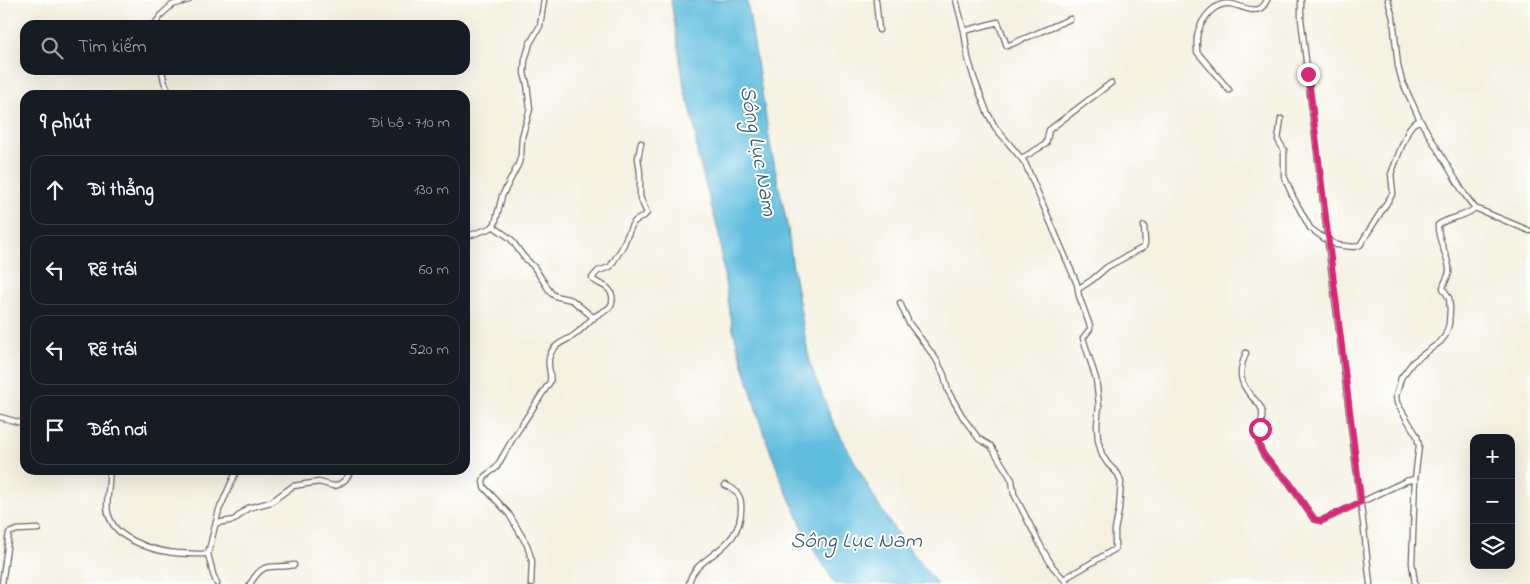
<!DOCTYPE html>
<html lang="vi">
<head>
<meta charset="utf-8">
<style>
  body { margin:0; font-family:"Indie Flower",sans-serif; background:#242831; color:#f1f3f6 }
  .controls { position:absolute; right:15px; bottom:15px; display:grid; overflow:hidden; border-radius:10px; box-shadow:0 5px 20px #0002 }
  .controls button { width:45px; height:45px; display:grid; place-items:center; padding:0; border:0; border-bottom:1px solid #363941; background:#171b24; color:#f1f3f6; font:25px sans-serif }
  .stop { position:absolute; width:15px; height:15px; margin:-11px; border:4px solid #db2777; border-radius:50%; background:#fff }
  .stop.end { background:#db2777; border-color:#fff; box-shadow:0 1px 5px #0008 }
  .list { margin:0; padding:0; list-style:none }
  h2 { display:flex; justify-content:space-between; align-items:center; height:65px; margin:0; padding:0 20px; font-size:21px }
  h2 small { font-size:16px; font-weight:400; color:#9ea1a6 }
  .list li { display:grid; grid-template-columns:32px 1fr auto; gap:15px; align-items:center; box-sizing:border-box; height:70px; margin:0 10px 10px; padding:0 10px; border:1px solid #363941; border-radius:15px }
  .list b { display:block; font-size:19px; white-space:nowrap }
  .list em { font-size:16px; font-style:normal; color:#9ea1a6 }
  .icon { flex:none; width:28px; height:28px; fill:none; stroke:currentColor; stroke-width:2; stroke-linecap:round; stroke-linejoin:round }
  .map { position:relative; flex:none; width:1530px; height:584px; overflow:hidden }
  .search { position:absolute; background:#171b24; box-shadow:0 5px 20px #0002; left:20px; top:20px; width:450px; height:55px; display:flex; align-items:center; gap:12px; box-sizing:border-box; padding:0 18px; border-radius:15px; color:#9ea1a6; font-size:19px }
  .panel { position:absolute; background:#171b24; box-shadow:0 5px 20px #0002; left:20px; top:90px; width:450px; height:385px; border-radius:15px }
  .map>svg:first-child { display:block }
  .water { fill:#60bdde; stroke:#3e6c7d }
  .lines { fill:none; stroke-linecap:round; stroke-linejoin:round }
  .street-casing { stroke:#686761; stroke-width:7 }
  .street { stroke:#fff; stroke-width:4.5 }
  .route { stroke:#db2777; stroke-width:6 }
  .labels { text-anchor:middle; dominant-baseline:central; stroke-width:4; stroke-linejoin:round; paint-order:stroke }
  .water-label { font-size:22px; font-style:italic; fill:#375c6a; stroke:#fff }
</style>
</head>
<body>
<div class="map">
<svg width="1530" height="584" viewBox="0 0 1530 584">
  <rect width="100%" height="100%" fill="#fff"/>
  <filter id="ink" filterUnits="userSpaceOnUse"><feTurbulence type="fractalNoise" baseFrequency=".02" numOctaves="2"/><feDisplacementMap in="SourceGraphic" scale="10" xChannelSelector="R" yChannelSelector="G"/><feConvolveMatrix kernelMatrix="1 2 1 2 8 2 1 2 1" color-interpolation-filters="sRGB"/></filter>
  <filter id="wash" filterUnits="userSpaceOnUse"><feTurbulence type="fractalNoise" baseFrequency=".0096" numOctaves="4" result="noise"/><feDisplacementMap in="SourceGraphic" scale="20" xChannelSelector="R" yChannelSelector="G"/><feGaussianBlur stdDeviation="1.12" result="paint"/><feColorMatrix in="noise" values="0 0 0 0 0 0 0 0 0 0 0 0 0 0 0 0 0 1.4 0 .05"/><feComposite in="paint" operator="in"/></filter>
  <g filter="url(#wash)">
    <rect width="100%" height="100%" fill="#f4f1e1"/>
    <path class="water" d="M671,0H747L771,149L788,229L792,262L810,364L833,422L876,501L896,532L937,584H835L811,545L784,487L760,423L733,330L725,282L719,234L697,153L695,130L691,110L685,93Z"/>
  </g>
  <g filter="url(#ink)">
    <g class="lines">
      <defs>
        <path id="street" d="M876,0L879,30
          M956,0L964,31L968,58L974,78L987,112L995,127L1025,163L1077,284L1079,296L1090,326V329L1083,338L1096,379L1099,405L1097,425L1098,440L1102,455L1108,464L1118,474L1121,482L1119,510L1115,530V549L1064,579
          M1301,0V19L1331,267L1364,530L1370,584
          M1388,0L1393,18L1398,66L1402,81L1420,120L1465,195L1475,208L1530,231
          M154,25L163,13L172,5L189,0
          M964,31L998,22L1007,46L1070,19
          M162,70L164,81L168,90
          M1229,90L1197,52C1197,46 1196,38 1198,32C1203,17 1215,1 1232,4C1240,6 1251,12 1259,9C1263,8 1265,4 1267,0
          M1281,119L1278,140L1284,150V176L1293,197L1310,228L1325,239L1337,245L1354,247L1360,245L1393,193L1391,174L1399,153L1409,129L1413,124L1420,120
          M1022,158L1046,144L1049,130L1111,83
          M493,226L511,239L523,256L534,267L551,293L555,296L572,300L594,318
          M465,237L491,228L495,224L502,196L518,165L521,155L522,137L530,109L527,84L524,73L525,60L530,43L540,26L544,0
          M1078,289L1092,280L1107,267L1144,247L1145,243L1144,226
          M900,303L909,323L936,359L944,375L948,391L964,419L979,439L991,446L1012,480L1014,494L1044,552L1053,567L1068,584
          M1246,353C1238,372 1239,383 1253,398C1257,402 1261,405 1262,411C1264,421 1257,431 1258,441C1262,461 1279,470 1290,484C1298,496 1306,508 1314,519L1321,521L1406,481L1415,479
          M0,417L25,424
          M109,470C111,484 105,498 108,513C112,528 122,536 136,542C160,554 182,554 208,554
          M217,523L234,520L248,508L271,502L293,486L319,482L333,486L338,485L345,480L352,470
          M2,584L9,533L17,530L38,529
          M217,584L213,574L208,554L219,510L237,470
          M250,584C265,559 270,570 294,565
          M531,584L532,561L527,545L509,514L484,487L483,481L485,476L496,468L515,435L550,382C552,373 546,364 550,355C555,342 568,341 577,333C583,328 588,322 594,317C603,310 615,310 612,295C609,284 598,286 592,278L598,271L610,267L622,248L632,225L635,221L644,216L647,213L640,197V173L638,158L641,143
          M689,584C693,554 744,553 741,504C741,495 734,488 725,485
          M1415,584L1412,563L1415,479L1419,446L1417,436L1397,403L1396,396L1401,378L1413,362L1440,342L1445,336L1449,324L1450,309L1449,298L1443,288C1444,281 1450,276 1449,269C1448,254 1437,240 1438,225C1449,216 1463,219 1475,208"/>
      </defs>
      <use href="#street" class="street-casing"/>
      <use href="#street" class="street"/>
    </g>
  </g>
  <g class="lines" filter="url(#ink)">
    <path class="route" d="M1260,429C1252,455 1277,466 1290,484C1298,496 1306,508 1314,519L1321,521L1361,502L1308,74"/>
  </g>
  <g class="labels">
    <g class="water-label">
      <text transform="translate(757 151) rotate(80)">Sông Lục Nam</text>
      <text x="856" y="542">Sông Lục Nam</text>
    </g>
  </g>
</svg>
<div class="controls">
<button>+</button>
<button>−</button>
<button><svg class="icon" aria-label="layers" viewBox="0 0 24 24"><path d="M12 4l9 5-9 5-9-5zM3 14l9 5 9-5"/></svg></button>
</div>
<div class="stop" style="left:1260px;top:429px"></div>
<div class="stop end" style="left:1308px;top:74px"></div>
<div class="search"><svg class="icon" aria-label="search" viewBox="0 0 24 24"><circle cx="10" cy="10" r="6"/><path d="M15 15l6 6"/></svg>Tìm kiếm</div>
<section class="panel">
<h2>9 phút<small>Đi bộ · 710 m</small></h2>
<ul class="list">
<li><svg class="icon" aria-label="ahead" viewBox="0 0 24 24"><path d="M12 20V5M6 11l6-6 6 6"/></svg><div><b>Đi thẳng</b></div><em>130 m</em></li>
<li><svg class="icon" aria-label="left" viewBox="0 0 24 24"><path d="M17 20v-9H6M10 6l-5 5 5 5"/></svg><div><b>Rẽ trái</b></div><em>60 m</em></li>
<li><svg class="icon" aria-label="left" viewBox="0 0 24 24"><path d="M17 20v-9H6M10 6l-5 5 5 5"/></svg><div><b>Rẽ trái</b></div><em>520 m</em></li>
<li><svg class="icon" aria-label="arrive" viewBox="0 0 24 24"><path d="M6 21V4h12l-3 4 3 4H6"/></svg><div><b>Đến nơi</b></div></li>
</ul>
</section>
</div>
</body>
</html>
